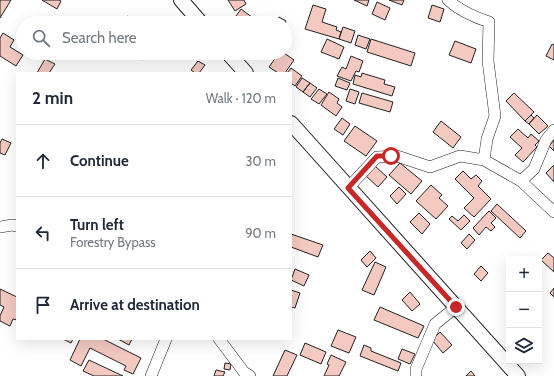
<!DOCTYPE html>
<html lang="en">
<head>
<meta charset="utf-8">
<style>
  body { margin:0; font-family:Cabin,sans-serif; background:#f6f6f7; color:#1f2937 }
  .controls { position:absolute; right:12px; bottom:12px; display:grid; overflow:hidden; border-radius:0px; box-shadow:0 4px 16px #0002 }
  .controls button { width:36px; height:36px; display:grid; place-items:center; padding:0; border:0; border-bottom:1px solid #e0e1e3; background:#fff; color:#1f2937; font:20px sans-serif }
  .stop { position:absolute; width:12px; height:12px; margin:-9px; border:3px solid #c62828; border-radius:50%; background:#fff }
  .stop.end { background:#c62828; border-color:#fff; box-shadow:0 1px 4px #0008 }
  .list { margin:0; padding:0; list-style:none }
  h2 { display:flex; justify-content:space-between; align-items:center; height:52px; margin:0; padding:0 16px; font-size:17px }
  h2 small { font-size:13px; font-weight:400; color:#747a83 }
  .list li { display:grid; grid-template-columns:26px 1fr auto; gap:12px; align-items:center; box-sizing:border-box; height:72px; padding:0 16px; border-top:1px solid #e0e1e3 }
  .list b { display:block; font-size:15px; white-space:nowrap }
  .list p { margin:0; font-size:13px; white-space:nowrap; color:#747a83 }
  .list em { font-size:13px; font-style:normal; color:#747a83 }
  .icon { flex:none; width:22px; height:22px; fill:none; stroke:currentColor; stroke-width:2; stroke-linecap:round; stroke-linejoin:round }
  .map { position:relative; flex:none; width:554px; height:376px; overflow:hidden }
  .search { position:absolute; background:#fff; box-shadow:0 4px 16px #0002; left:16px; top:16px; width:276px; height:44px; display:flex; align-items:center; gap:10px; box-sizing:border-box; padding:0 14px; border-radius:22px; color:#747a83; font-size:15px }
  .panel { position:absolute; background:#fff; box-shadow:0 4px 16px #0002; left:16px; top:72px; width:276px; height:268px; border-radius:0px }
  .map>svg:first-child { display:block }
  .building { fill:#f3c9c0; stroke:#222 }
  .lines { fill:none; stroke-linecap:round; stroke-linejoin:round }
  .minor-casing { stroke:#222; stroke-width:12 }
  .tertiary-casing { stroke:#222; stroke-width:16 }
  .minor { stroke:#fff; stroke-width:11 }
  .tertiary { stroke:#fff; stroke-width:14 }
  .route { stroke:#c62828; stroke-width:5 }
</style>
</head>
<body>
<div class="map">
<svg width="554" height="376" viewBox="0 0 554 376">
  <rect width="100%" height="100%" fill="#fff"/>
  <path class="building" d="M0,0H11L0,18Z
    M42,0H59L61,1L57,9Z
    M228,0H244L246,4L235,11Z
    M354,0H369L367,6Z
    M389,0H404L402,5Z
    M377,2L390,8L385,20L372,14Z
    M313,5L326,9L322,22L337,27L336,30L341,32L339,39L305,29Z
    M432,5L444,9L440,22L428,18Z
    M241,9L256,20L254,23H237L233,20Z
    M127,16L140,23H124Z
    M279,17L286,21L285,23H276Z
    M343,27L355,31L351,43L339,39Z
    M3,33L14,40L10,47L23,55L16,66L0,56V38Z
    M358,35L370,39L366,49L355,45Z
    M285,38L290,42L285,48Z
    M327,39L344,47L339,59L321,52Z
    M371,39L415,53L411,66L367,52Z
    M455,41L476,49L471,63L449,55Z
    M552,44L554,45V60L546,56Z
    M84,53H101L97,59Z
    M131,53H147L143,60Z
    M279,53H284L294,60L285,73H278L269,67Z
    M351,56L363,61L359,72L356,71L351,81L337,76L342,67L346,69Z
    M45,59L55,64L49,73H37Z
    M198,61L205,65L199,73H195L191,70Z
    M291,68L302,76L295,86L291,83V73H287Z
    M362,73L385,80L384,84L395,87L392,96L353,84L355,75L361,77Z
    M302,78L310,83L303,92L296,87Z
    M338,78L350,83L347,90L335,86Z
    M310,83L317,88L310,97L303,92Z
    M319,89L327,94L319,104L311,99Z
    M350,89L359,92L355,104L346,101Z
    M329,92L339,99L337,103L342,107L336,116L321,105Z
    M362,93L393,102L390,112L359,103Z
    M514,93L534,112L525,121L506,101Z
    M531,115L534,118L529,124L525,121Z
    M537,115L548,126L539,134L529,124Z
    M342,118L350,124L343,135L334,129Z
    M441,121L461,137L453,148L433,132Z
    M355,126L377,141L366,156L344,141Z
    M518,129L528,138L531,134L539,141L535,145L537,147L523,162L515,155L522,148L510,137Z
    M2,139L11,143L5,155L0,153V143Z
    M554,140V151L549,146Z
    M400,163L422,181L411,194L389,175Z
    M554,165V182L546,173Z
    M375,166L387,177L378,187L366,176Z
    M463,171L471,179L476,175L482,181L478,186L491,199L474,217L464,208L474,198L455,179Z
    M431,185L442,195L439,198L448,206L436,219L416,201Z
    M399,187L406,194L397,204L390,196Z
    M497,204L526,231L520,238L491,211Z
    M489,211L496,218L491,223L495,227L491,231L486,227L479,235L473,228Z
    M419,213L430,224L422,234L410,222Z
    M464,215L470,221L461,230L449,219L452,216L458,221Z
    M291,234L323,245L318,257L291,247Z
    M469,234L475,240L467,249L461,243Z
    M370,251L376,258L367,267L361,260Z
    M548,253L554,258V272L541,260Z
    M375,262L386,267L374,295L362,290Z
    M481,266L488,273L481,281L474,274Z
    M295,269L309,275L304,286L291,280Z
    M554,288V297L550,293Z
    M0,289L17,297V320L13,319L10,326L0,321V316L4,307L0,305Z
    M291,290L300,293L295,308L291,307Z
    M410,292L420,304L412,311L402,300Z
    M380,307L424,326L418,338L374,320Z
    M338,330L356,337L349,353L331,346Z
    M440,332L452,345L443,353L432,340Z
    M63,339H73L71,343Z
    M80,339H103L141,358L133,374L124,370L126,366L90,348L81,366L70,360Z
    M118,339H132L129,345Z
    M305,343L326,352L321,364L300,355Z
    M364,345L371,348V351L401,363L398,371L360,356Z
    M402,349L415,354L410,364L398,359Z
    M285,350L297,355L287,376H273Z
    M331,355L346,362L339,376H324L329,365L327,364Z
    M89,360L123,376H94L83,371Z
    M225,363L231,364L230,370L224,369Z
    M216,370L225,372L223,376H214Z
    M471,371L475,376H466Z"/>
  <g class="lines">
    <defs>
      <path id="minor" d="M448,0C460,11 474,17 489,22L488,61L495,116L487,139L484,160
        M521,181L534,169L546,140L554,130
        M348,188L377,157L397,156L430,167L460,156L484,160L521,181L554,212
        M0,227L12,225L17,226
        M219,339L244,372L250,376
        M151,376L166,339
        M416,376V369L435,324L456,307"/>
      <path id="tertiary" d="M181,0L201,23
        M228,53L246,73
        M291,123L518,376"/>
    </defs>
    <use href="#minor" class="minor-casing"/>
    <use href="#tertiary" class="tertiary-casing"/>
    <use href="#minor" class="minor"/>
    <use href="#tertiary" class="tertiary"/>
  </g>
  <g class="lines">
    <path class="route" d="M391,156H377L348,188L456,307"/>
  </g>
</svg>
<div class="controls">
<button>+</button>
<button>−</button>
<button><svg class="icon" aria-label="layers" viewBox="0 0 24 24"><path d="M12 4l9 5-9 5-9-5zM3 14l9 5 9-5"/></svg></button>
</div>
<div class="stop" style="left:391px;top:156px"></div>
<div class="stop end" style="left:456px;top:307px"></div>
<div class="search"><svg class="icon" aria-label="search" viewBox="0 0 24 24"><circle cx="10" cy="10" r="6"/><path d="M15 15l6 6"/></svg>Search here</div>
<section class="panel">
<h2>2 min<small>Walk · 120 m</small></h2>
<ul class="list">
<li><svg class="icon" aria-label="ahead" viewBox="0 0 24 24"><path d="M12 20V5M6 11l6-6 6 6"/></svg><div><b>Continue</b></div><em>30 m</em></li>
<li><svg class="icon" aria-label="left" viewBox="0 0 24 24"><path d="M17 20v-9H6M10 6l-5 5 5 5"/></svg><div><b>Turn left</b><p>Forestry Bypass</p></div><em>90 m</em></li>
<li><svg class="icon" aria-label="arrive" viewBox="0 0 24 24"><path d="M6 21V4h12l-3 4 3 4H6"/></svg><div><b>Arrive at destination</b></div></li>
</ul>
</section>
</div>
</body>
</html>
